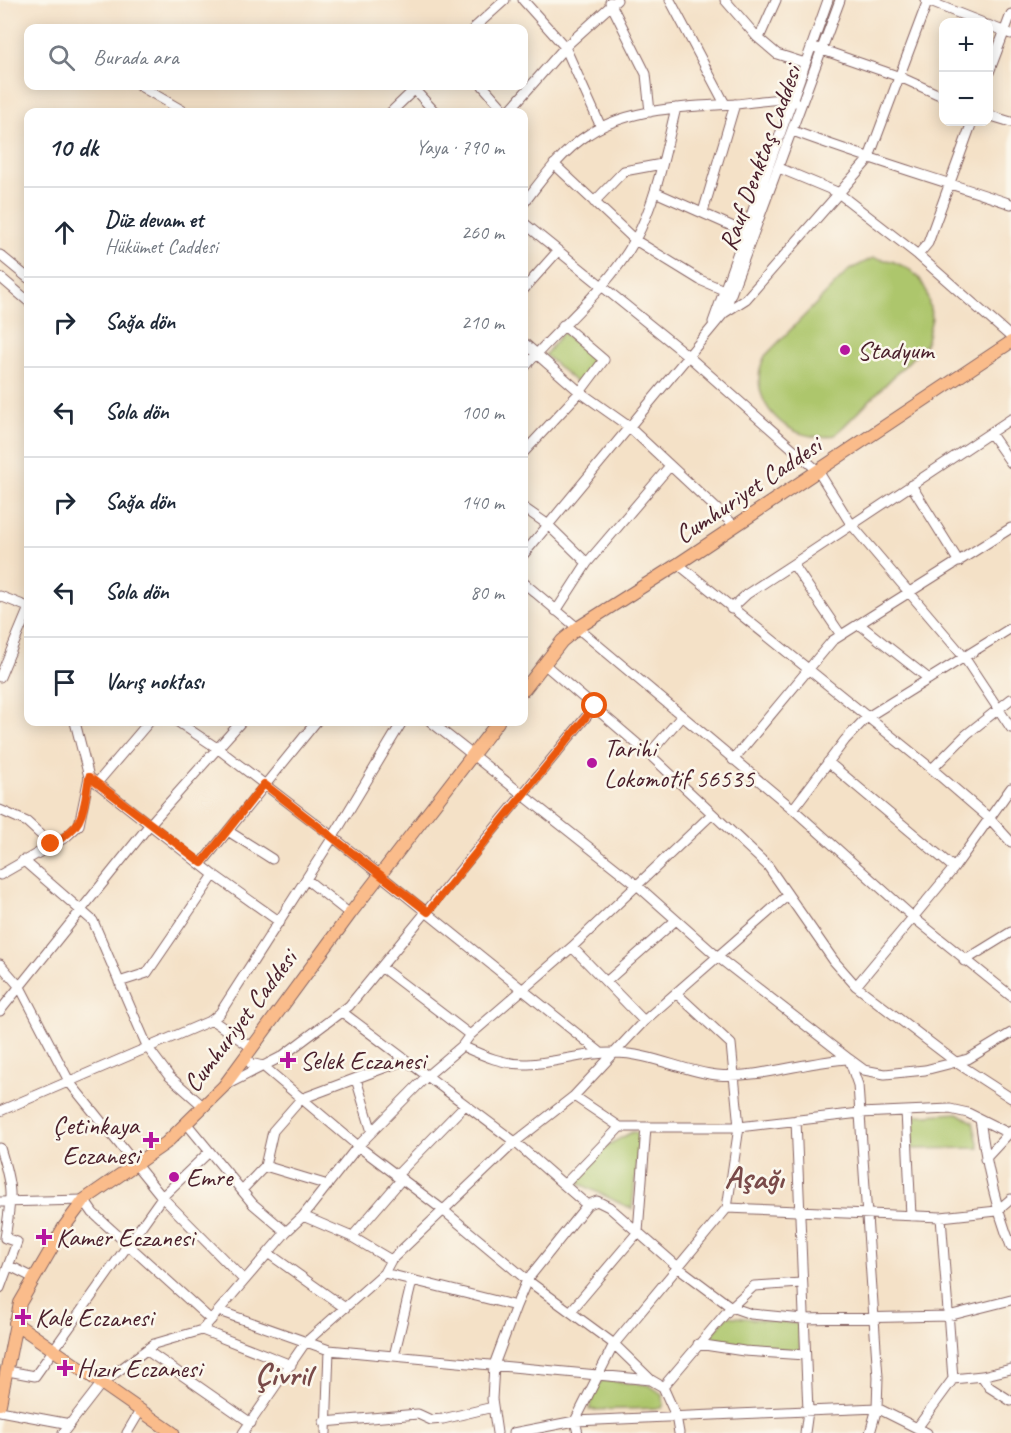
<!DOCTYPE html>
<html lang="tr">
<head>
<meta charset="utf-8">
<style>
  body { margin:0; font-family:Caveat,sans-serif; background:#f2f2f3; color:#1f2937 }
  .controls { position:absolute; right:18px; top:18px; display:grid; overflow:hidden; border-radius:12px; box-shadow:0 3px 15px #0003 }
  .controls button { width:54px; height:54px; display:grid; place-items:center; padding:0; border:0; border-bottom:2px solid #e0e1e3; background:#fff; color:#1f2937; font:30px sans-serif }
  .stop { position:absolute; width:18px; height:18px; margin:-14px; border:4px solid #ea580c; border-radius:50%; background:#fff }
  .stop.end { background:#ea580c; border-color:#fff; box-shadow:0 2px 6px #0008 }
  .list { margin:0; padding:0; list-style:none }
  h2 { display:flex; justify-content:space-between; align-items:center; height:78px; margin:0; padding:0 24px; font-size:26px }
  h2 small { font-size:20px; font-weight:400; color:#747a83 }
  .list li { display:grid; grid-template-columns:39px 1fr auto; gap:18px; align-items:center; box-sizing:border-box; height:90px; padding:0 24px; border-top:2px solid #e0e1e3 }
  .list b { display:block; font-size:22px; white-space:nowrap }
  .list p { margin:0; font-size:20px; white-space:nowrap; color:#747a83 }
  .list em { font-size:20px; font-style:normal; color:#747a83 }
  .icon { flex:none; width:33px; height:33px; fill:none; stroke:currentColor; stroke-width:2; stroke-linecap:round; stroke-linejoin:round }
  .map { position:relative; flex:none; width:1011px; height:1433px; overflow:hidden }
  .search { position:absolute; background:#fff; box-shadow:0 3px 15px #0003; left:24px; top:24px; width:504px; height:66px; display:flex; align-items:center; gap:15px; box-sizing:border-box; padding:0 21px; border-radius:12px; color:#747a83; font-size:22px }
  .panel { position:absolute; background:#fff; box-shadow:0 3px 15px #0003; left:24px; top:108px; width:504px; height:618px; border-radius:12px }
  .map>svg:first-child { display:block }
  .green { fill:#adc66c; stroke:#7c724c; stroke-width:1.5 }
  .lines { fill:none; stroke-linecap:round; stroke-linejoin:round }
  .minor-casing { stroke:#866362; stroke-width:11 }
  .major-casing { stroke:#866362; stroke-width:14 }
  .minor { stroke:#fff; stroke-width:9 }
  .major { stroke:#fabc8b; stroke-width:12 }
  .route { stroke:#ea580c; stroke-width:8 }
  .poi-dot { fill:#b5179e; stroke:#fbf7ec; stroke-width:2 }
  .labels { text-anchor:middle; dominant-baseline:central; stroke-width:5; stroke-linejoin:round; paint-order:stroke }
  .street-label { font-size:26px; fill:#4a1f2b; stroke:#fbf7ec }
  .poi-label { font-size:26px; fill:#4a1f2b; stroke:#fbf7ec; text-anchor:start }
  .district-label { font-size:32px; font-weight:bold; fill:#794a49; stroke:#fbf7ec }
</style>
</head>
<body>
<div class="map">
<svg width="1011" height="1433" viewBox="0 0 1011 1433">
  <rect width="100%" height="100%" fill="#fbf7ec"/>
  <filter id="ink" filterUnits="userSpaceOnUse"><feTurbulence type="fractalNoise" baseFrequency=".0167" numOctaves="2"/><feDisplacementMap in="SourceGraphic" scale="12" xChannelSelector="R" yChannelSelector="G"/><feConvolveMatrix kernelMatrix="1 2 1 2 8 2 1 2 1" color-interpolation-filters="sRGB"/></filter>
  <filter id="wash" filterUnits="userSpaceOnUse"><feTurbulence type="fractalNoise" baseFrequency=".008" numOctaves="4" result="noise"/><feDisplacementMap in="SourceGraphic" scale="24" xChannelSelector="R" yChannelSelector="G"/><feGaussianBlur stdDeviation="1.35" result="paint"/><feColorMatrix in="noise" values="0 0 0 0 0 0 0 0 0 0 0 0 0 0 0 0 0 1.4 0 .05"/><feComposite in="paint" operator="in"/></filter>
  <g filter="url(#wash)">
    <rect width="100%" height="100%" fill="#f4e1c7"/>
    <path class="green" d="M873,258L892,261L909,269L920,279L926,290L932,318L926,344L835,435C791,447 742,400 765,356L849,270Z
      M563,332L597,362L578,384L545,355Z
      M958,1113L973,1122L979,1148L913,1149L911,1116Z
      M632,1132L640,1133L632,1209L574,1181L608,1145Z
      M727,1316L799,1324L800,1347L797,1351L708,1340Z
      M603,1380L649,1385L662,1394L664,1404L662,1408L589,1410L597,1386Z"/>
  </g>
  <g filter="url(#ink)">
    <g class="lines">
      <defs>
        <path id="minor" d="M523,0L565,47L601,127
          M670,0L725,104
          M725,0L757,37L777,54L805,63
          M925,0L981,22
          M610,2L646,74L650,112
          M988,25L1011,34
          M474,28L505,0
          M759,38L776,0
          M817,48L900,77L944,97
          M988,75L1011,14
          M140,86L185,112
          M483,86L506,112
          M414,89L435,112
          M391,112L418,86
          M508,112L565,47L617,0
          M988,115L1011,122
          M793,131C865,158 938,179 1011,204
          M554,164L635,240L700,280L726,291
          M779,168L837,192L918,255L1011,337
          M655,192L745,232
          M594,202L624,171L662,164
          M524,203C543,178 562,151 589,134C628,108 690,106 736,104C753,103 778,96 795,102
          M703,212L735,104
          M524,223L687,355L818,471L851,524L964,657L1011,728
          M0,255L28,278
          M918,255L928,243L972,122
          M0,277L28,301
          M524,289L557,252
          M724,313L746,299L868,160L928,0
          M713,322L828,0
          M524,343L580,392L628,426L735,526
          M524,368C560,326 608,289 635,240C657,199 665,152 676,108
          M991,434L1011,463
          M524,452L580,392L604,360L563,325
          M911,485L959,562
          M524,508L547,524L587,563
          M524,554L724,313L840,0
          M678,564L932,769L990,819L1011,842
          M793,564L841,635
          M524,583L793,809L914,918L1011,996
          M0,596L28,607
          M731,609L747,594L793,564L1011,419
          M556,611L587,563L669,467
          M859,624L929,679
          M544,664L649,754L768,866L834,961L856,986L957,1063L1011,1098
          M0,677L28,610
          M178,722L217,748L333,837L601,1053
          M431,722L638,886L719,958L849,1059L858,1085L878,1377L877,1408L870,1433
          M649,754L682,716
          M733,760L832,641L1011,528
          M828,762L954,868
          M932,769L967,734L1011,699
          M89,777L214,875L280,922
          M97,783L149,722
          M793,809L845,740L866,718L1011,628
          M0,810L27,822L51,844
          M228,831L272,859
          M23,860L93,921L148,1048L169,1076L204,1107
          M202,863L316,722
          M0,875L66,837L79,825L89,777L75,722
          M306,879L350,914
          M572,947L644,1021
          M964,961L1011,932
          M0,964L20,987L70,1083L162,1197L244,1280
          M381,967L470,1035
          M119,982L147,973L214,875
          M606,982L676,920
          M856,986L954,868L1011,788
          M0,1011L151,823L241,722
          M342,1012L515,1142L587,1205
          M212,1020L251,1047
          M462,1046C484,1056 504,1065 528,1064C557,1063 585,1052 614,1053C650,1053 682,1071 717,1075C759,1079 806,1061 849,1059L864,1070L885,1074L925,1070L968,1059L1011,1033
          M246,1055L250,1063L263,1066L358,1146L443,1210L527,1280L614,1344L651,1380L663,1387L676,1416L679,1433
          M356,1079L372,1132
          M226,1085L281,1057L349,1006L595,706
          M574,1096L620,1127
          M0,1111L212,1020L220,1013L333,837L402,722
          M906,1111L911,1216
          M980,1119C986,1164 995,1205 1011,1246
          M796,1120L808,1411L805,1433
          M187,1124L253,1204L286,1232
          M0,1148C13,1189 12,1196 5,1238L17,1242L0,1288
          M985,1159L1011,1131
          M265,1166L328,1185
          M396,1176L465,1105
          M564,1185L620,1127H739L860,1113L950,1109L968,1113L1008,1133
          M242,1190L265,1166L273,1131L301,1099L405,1060
          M0,1202L84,1200L93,1213L211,1320
          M727,1208L941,1217L997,1211L1011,1199
          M303,1216L352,1237L391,1260
          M941,1217L953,1379
          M352,1237L401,1180
          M268,1253L345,1308
          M10,1266L34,1278
          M384,1273L516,1306
          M219,1311L329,1350L651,1380
          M571,1311L638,1232L646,1127
          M202,1330L291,1365
          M698,1344L744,1351L805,1355
          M146,1350L251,1423
          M394,1356L412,1281
          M8,1371L35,1376L162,1197L209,1152
          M982,1376L989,1387L1011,1401
          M663,1387L731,1307L754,1286L801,1283
          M0,1411L70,1424
          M324,1422L418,1414L431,1420L443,1419L493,1407
          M917,1428L953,1379L982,1376L1011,1369
          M63,1433L101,1384L154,1344L202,1330L286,1232L303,1216L358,1146L428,1075L462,1046L470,1035L572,947L711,815
          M127,1433L140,1411
          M243,1433L305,1343L384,1273L391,1260L515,1142L574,1096L644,1021L788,895
          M326,1433L329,1350
          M497,1433L492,1399L494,1365L516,1306L527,1280L587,1205L597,1201L609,1207L679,1268L731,1307L751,1314L803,1319L948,1316L1011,1300
          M513,1433L575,1421L877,1408L927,1433
          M578,1433L575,1421L614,1344L727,1208L739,1127L731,1044L676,993"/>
        <path id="major" d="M524,690L562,641L579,627L678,564L1011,342
          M15,1323L173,1433
          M0,1404L20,1303L64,1227L84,1200L166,1143L224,1086L350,914L498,722"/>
      </defs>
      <use href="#minor" class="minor-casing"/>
      <use href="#major" class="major-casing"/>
      <use href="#minor" class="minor"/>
      <use href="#major" class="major"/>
    </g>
  </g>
  <g class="lines" filter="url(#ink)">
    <path class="route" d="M51,844C85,828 83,812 89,777L202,863L264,784L428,912L595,706"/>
  </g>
  <g class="poi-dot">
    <circle cx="845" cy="350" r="6"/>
    <circle cx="592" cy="763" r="6"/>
    <path d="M285 1051h6v6h6v6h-6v6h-6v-6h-6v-6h6z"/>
    <path d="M148 1131h6v6h6v6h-6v6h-6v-6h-6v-6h6z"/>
    <circle cx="174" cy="1177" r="6"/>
    <path d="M41 1228h6v6h6v6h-6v6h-6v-6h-6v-6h6z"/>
    <path d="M20 1308h6v6h6v6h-6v6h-6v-6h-6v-6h6z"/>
    <path d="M62 1359h6v6h6v6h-6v6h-6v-6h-6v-6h6z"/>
  </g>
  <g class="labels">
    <g class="street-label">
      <text transform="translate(760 158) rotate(-70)">Rauf Denktaş Caddesi</text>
      <text transform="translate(748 490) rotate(-34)">Cumhuriyet Caddesi</text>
      <text transform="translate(240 1021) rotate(-53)">Cumhuriyet Caddesi</text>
    </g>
    <g class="poi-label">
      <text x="857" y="350">Stadyum</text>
      <text x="604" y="748">Tarihi<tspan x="604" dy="30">Lokomotif 56535</tspan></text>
      <text x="300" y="1060">Selek Eczanesi</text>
      <text x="139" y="1125" text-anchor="end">Çetinkaya<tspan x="139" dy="30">Eczanesi</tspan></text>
      <text x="186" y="1177">Emre</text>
      <text x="56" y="1237">Kamer Eczanesi</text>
      <text x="35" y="1317">Kale Eczanesi</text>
      <text x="77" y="1368">Hızır Eczanesi</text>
    </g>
    <g class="district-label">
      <text x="754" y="1177">Aşağı</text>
      <text x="283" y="1374">Çivril</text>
    </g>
  </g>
</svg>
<div class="controls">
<button>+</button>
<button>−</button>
</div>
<div class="stop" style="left:595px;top:706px"></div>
<div class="stop end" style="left:51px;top:844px"></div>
<div class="search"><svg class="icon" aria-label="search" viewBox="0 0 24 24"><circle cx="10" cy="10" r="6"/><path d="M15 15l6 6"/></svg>Burada ara</div>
<section class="panel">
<h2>10 dk<small>Yaya · 790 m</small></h2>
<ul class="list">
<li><svg class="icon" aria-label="ahead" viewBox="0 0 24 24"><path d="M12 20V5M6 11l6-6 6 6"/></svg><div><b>Düz devam et</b><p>Hükümet Caddesi</p></div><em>260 m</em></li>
<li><svg class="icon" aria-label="right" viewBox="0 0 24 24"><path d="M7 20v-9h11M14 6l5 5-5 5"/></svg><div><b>Sağa dön</b></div><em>210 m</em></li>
<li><svg class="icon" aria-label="left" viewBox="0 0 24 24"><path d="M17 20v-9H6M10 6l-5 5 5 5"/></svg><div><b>Sola dön</b></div><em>100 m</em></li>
<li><svg class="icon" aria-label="right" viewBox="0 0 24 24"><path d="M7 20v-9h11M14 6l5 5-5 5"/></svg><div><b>Sağa dön</b></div><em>140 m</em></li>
<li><svg class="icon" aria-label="left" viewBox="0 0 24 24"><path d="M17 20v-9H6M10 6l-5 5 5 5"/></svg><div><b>Sola dön</b></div><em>80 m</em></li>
<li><svg class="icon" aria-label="arrive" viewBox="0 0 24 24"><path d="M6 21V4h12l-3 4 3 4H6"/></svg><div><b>Varış noktası</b></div></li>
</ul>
</section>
</div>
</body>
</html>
